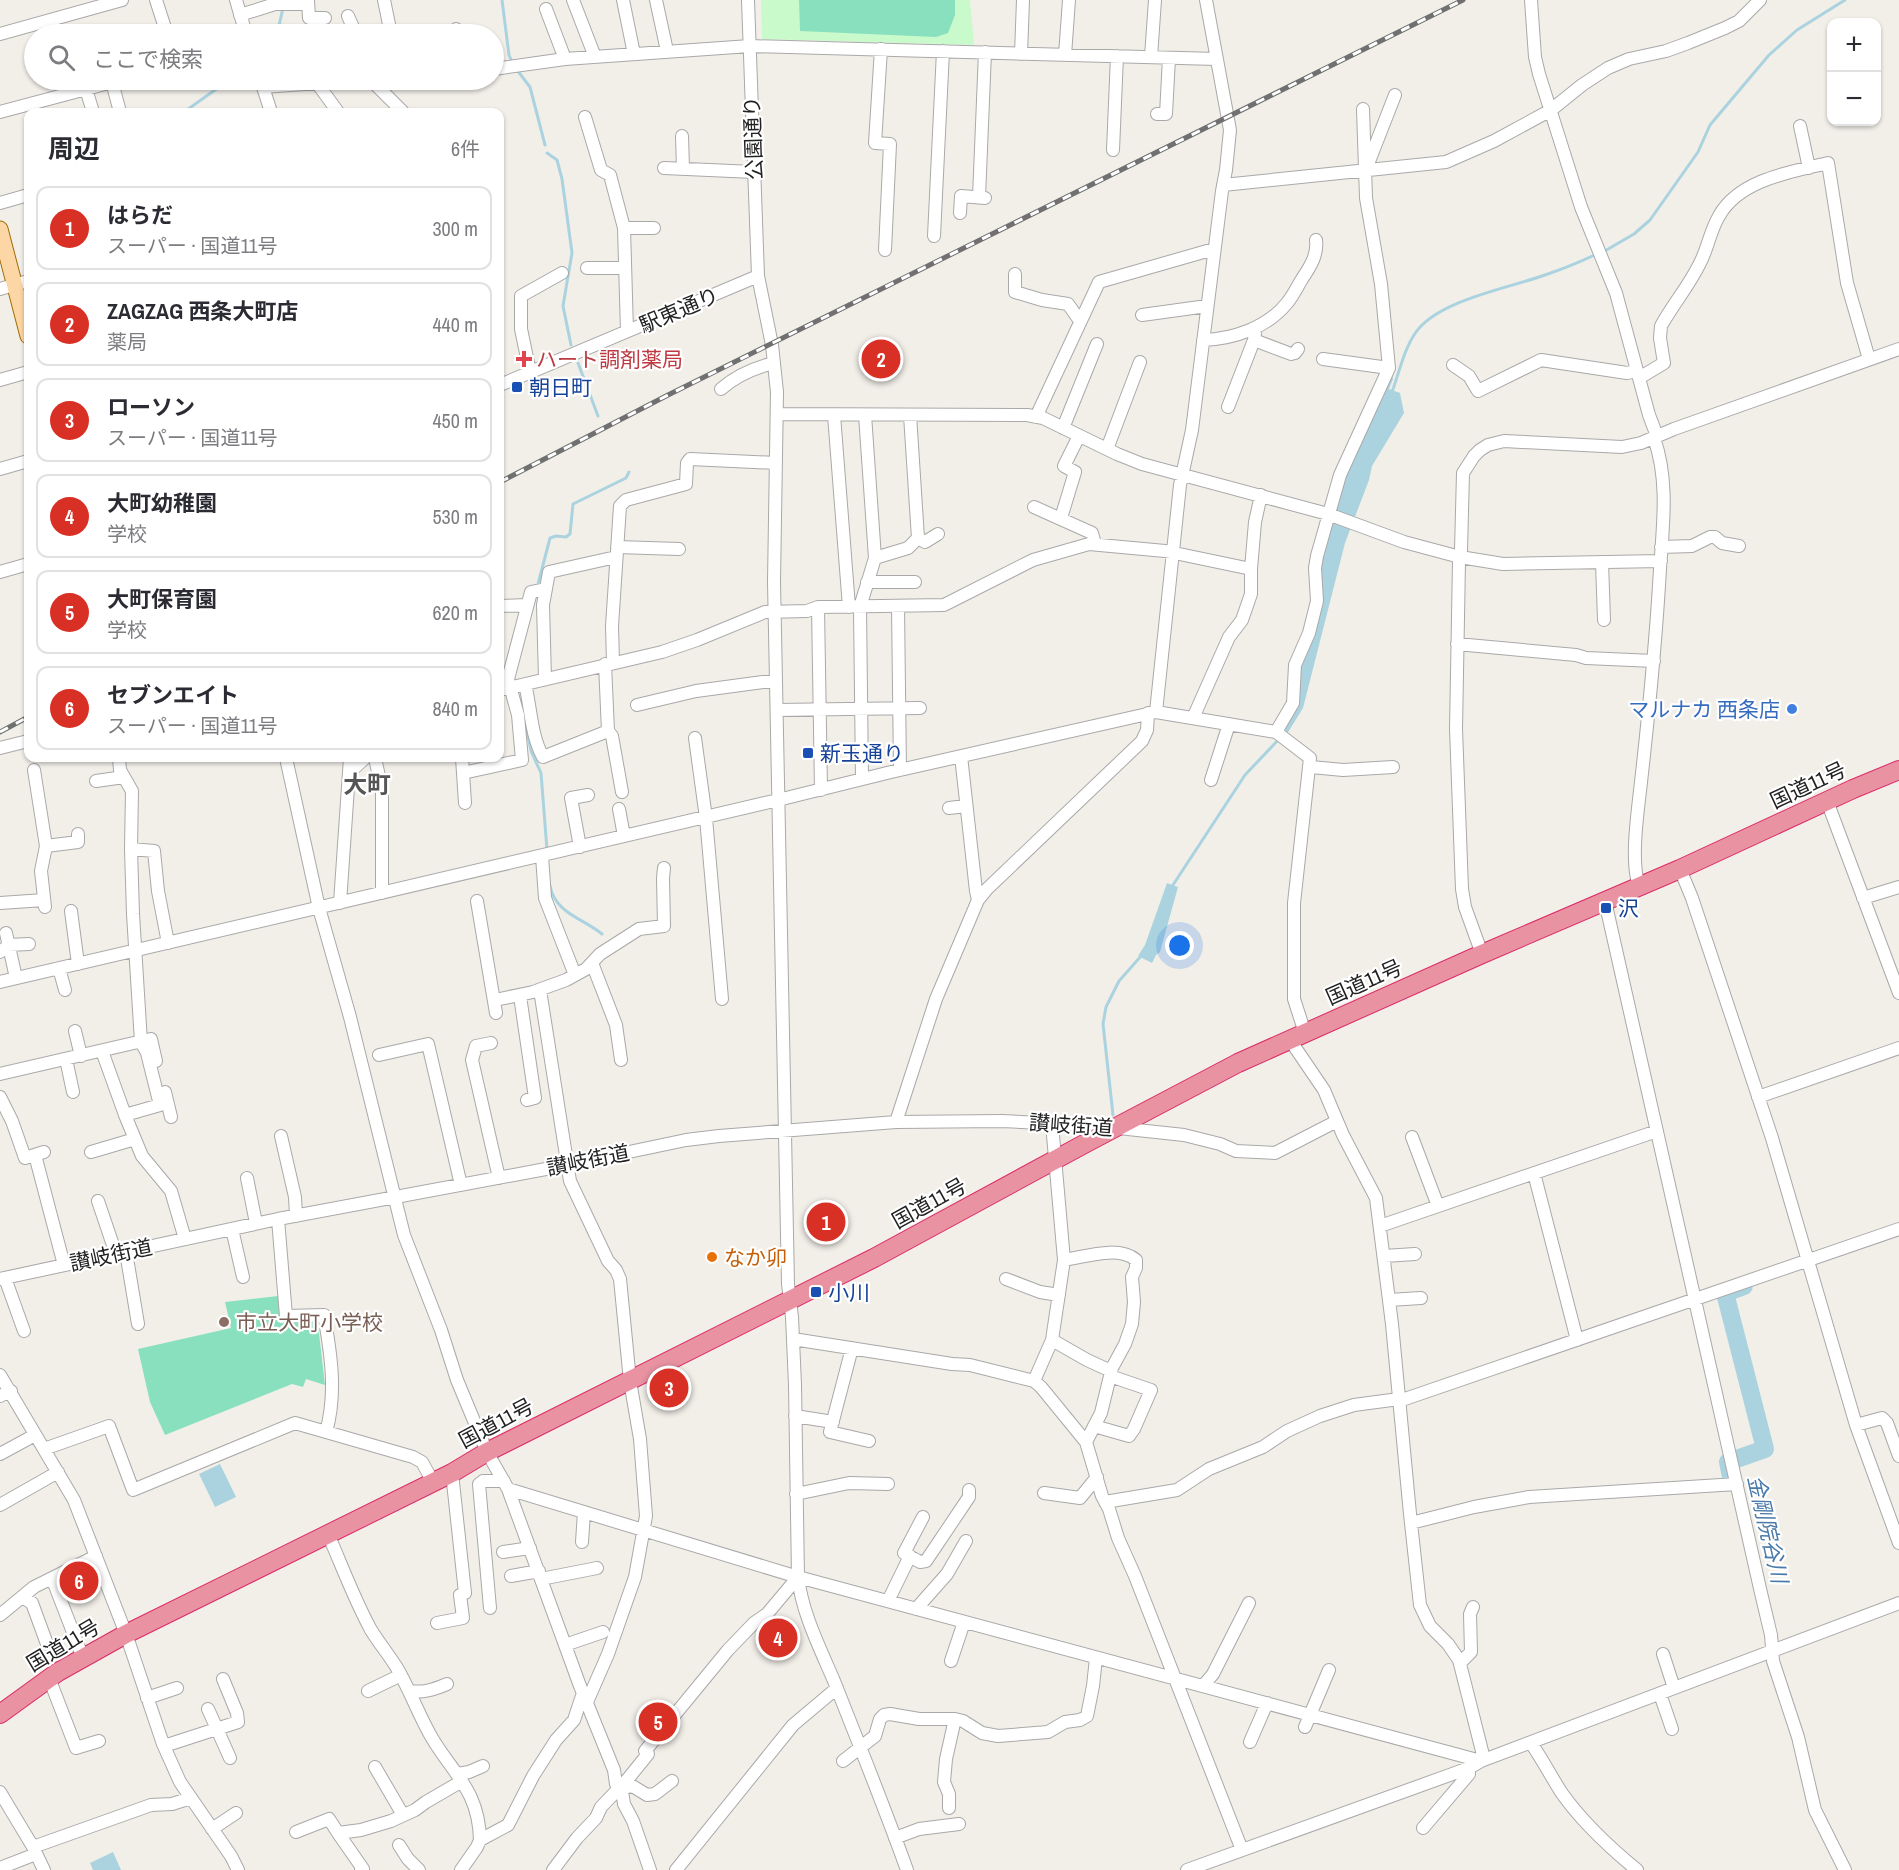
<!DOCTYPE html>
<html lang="ja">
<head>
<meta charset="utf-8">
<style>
  body { margin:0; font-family:"Archivo Narrow","Noto Sans JP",sans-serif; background:#f7f7f7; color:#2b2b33 }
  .controls { position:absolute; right:18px; top:18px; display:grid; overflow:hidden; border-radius:12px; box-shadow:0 2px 4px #0004 }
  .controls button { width:54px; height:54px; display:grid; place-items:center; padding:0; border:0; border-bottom:2px solid #e1e1e2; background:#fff; color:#2b2b33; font:30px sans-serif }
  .you { position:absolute; left:1180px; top:946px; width:21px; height:21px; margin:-15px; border:4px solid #fff; border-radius:50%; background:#1a73e8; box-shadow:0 0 0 9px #1a73e833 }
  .badge { display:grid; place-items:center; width:39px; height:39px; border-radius:50%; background:#d93025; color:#fff; font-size:20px; font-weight:700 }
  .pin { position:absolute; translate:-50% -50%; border:3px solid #fff; box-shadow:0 2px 6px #0006 }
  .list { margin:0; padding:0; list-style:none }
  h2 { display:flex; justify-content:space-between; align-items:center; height:78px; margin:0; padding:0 24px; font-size:26px }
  h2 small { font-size:20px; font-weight:400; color:#7c7c81 }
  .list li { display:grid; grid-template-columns:39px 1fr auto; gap:18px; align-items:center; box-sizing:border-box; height:84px; margin:0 12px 12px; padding:0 12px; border:2px solid #e1e1e2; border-radius:12px }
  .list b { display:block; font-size:22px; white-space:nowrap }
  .list p { margin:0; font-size:20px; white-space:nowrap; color:#7c7c81 }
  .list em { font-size:20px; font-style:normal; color:#7c7c81 }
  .icon { flex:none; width:33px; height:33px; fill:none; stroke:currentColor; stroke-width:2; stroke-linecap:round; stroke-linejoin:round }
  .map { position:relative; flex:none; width:1899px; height:1870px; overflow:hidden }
  .search { position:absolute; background:#fff; box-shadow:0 2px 4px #0004; left:24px; top:24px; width:480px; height:66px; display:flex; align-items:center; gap:15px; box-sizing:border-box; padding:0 21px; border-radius:33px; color:#7c7c81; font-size:22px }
  .panel { position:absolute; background:#fff; box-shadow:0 2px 4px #0004; left:24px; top:108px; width:480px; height:654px; border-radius:12px }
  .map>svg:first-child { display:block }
  .park { fill:#c8facc }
  .pitch { fill:#88e0be }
  .water { fill:#aad3df }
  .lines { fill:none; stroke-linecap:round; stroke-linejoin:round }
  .stream { stroke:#aad3df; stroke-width:3 }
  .river { stroke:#aad3df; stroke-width:18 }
  .minor-casing { stroke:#a9a9a9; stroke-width:14 }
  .major-casing { stroke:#a06b00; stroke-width:17 }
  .highway-casing { stroke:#dc2a67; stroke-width:20 }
  .minor { stroke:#fff; stroke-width:12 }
  .major { stroke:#fcd6a4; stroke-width:15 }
  .highway { stroke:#e892a2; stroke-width:18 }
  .rail-casing { stroke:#707070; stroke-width:5 }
  .rail { stroke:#fff; stroke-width:3; stroke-dasharray:9; stroke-linecap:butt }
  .health-dot { fill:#e0444e; stroke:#fff; stroke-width:2 }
  .transit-dot { fill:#1a4fb4; stroke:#fff; stroke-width:2 }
  .shop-dot { fill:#3f7fe0; stroke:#fff; stroke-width:2 }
  .food-dot { fill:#e8710a; stroke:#fff; stroke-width:2 }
  .education-dot { fill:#8d6e63; stroke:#fff; stroke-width:2 }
  .labels { text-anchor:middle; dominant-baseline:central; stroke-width:4.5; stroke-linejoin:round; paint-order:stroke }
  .street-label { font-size:21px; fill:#222; stroke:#fff }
  .health-label { font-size:21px; fill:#be3a42; stroke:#fff; text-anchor:start }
  .transit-label { font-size:21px; fill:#164399; stroke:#fff; text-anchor:start }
  .shop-label { font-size:21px; fill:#366cbe; stroke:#fff; text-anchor:end }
  .food-label { font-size:21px; fill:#c56008; stroke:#fff; text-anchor:start }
  .education-label { font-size:21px; fill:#785e54; stroke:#fff; text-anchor:start }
  .water-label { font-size:22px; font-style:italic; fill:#4a7aab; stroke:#fff }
  .quarter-label { font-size:24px; font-weight:bold; fill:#555; stroke:#fff }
</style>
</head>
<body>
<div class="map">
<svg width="1899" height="1870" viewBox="0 0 1899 1870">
  <rect width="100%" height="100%" fill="#f2efe9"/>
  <path class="park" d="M761,0H970L974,45L762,39Z"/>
  <path class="pitch" d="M799,0H955V15L948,33L936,37L800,31Z
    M278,1296L280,1323L315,1322L318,1325L325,1385L306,1379L303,1387L292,1384L165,1435L150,1402L138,1349L231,1328L225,1302Z"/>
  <path class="water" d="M1392,375L1393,379L1389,389L1400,393L1404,413L1372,466L1369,480L1345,543L1303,708L1287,734L1284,728L1301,663L1321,563L1343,476Z
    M1167,883L1178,887L1160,952L1156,955L1152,963L1138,956L1145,945Z
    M220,1464L236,1497L215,1507L199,1474Z
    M113,1852L121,1870H93L90,1863Z"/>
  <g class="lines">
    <path class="stream" d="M502,0L509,55L513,64
      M275,34L278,30L283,8
      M517,70L530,87L545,145
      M184,112L229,80
      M547,153L557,160L562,179L572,253L563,306L571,345
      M1603,252L1634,234L1650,220L1698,152L1710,125L1769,55L1797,30L1845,0
      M578,363L598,416
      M1392,392C1399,373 1404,349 1416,332C1439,300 1509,288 1545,275C1563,269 1580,262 1597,254
      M537,588L550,538L556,536L566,537L570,534L573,504L626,478L629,472
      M523,710L531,751L541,773L547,850
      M550,886C555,913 584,919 602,934
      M1171,888L1245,775L1280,738
      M1113,1115L1103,1024L1106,1007L1119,981L1142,955"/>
    <path class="river" d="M1731,1477L1728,1462L1765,1449L1725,1293L1744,1286"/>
    <defs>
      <path id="minor" d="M156,0L167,34
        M236,0L246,34
        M308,0L309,18H325
        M384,0L391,34
        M573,0L595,57
        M623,0L634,54
        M656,0L667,51
        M748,0L758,276L772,345L777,392L774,582L776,682L788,1284L792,1317L795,1385L798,1577C802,1613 820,1648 834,1681C859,1744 884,1806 907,1870
        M1531,0L1535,57L1539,74L1581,207L1616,293L1649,415L1657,436
        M546,9L565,59
        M240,15L275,4H308
        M348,16L356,34
        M456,29L458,34
        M0,34L122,0
        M881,49L875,143L890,144L885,250
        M1021,54L1023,0
        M1065,55L1069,0
        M1151,57L1155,0
        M494,69L565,59L750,46L1217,59
        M371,80L403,112
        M261,81L271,112
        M112,82L120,112
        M317,83L338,112
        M263,87L360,80
        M86,89L93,112
        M0,112L120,80
        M1157,114H1166L1169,58
        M585,117L601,170L610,175L624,228L627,331
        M1800,126L1809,168
        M682,136L683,169
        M1113,150L1117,56
        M1368,164L1395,95
        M664,168L754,172
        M1223,185L1446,162L1494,141L1551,110L1582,85L1608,68L1629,59L1666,51L1688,43L1725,28L1739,21L1760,0
        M979,197L985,52
        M0,203L28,195
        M960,213L961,196L985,198
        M624,228H654
        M934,236L943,51
        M587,268H625
        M1015,274V292L1042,300L1068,304L1080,321
        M0,289L28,281
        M1142,315L1207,306
        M1203,340C1233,339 1267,328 1287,303C1293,296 1297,287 1302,279C1310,267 1318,255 1316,240
        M1254,340L1291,354L1295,353L1298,349
        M1323,359L1389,368
        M1453,365L1469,376L1478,391L1541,360L1627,373L1637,371
        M530,372L521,329V296L562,273
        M1639,378L1664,363L1660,338L1661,326C1673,304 1689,286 1700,263C1708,248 1710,231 1719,216C1739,180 1790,172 1828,163L1847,283L1869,359
        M0,380L28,372
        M500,385L758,276
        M721,389C737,375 753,368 774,363
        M1228,407L1254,340L1255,334L1252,329
        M777,414L1027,415L1043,418L1117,454L1142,464L1328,514L1404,542L1460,557L1503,564L1661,561
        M834,415L849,607
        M910,415L918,538
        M1036,417L1099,282L1214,249
        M1063,428L1097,344
        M1107,449L1140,362
        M0,469L28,461
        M1034,507L1092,533L1095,544
        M1061,518L1075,472L1064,466L1079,436
        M617,547L679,549
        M1661,547L1692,546L1710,537H1715L1722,543L1739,546
        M875,558L908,548L918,538L925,542L938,534
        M1602,562L1604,620
        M0,572L28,564
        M867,582H915
        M500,606L526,605
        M898,606L900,770
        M818,607L821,790
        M1457,644L1576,655L1586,658L1654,661
        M613,662L612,626L620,506L626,500L686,484L687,463L690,459L776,463
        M545,679L543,605L549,572L616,557
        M525,684C531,708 531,736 543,757L608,731L605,664
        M500,690L662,652L697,640L765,612L807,611L818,607L944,605L1033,560L1089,544L1165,551L1251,569
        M637,705L696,691L763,682H776
        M777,710L920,708
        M1156,712L1180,485L1192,430L1222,191L1226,170L1230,130L1206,0
        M1193,718L1229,637L1242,620L1251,594V569L1255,522L1261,495
        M608,731L612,736L622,792
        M1276,732L1293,703L1295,665L1309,633L1317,601L1315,568L1317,556L1340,475L1389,368L1381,284L1366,198L1363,109
        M695,738L706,818L722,999
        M0,748L28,741
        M961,756L976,891L978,900
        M119,758L120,770L132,791L131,849L133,914L141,1042L147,1053L160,1105L125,1115
        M286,758L319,908L350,1017L404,1235L441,1330L457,1380L487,1452L508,1489L580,1686L614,1770L616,1784L622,1791L624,1804L633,1821L650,1870
        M375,758L382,790V893
        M462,758L465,803
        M1311,767L1343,770L1393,767
        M34,770L46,846L41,871L45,907
        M350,772L365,758
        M463,773L522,760L518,715L508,679L531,592L545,589
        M862,779L860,607L875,558L865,415
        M1211,780L1229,724
        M96,781L124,777
        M1827,801L1899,993
        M949,808L966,806
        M619,809L624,836
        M46,846L78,842V834
        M580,847L571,798L588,795
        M131,849L154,851L158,891L168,943
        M542,856L545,898L575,975
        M1680,869L1692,898L1772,1138L1856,1425L1899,1543
        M1639,886C1630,861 1638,810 1641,782C1649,711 1656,640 1660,569C1663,525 1669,480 1654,438
        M1863,898L1899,887
        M477,901L496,1013
        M1605,901L1761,1593L1771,1635L1773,1661L1798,1737L1815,1810L1845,1870
        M0,903L44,900
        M340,903L350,758
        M71,911L78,964
        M6,933L16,978
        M0,952L9,945L29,944
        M1482,954L1465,907L1462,889L1456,729L1459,561L1461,550L1463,473L1474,456L1480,450L1488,445L1504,441L1622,447L1641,443L1674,429L1899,349
        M592,963L616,1025L621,1060
        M59,968L65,990
        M0,982L778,800L891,772L1156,712L1276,732L1310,758L1294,903V999L1305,1033
        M540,990L570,1181L608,1261L616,1270L620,1279L630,1381L640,1439L646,1516L635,1577L608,1654L587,1702
        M520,996L535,1098L527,1100
        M495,1000L533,992L566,980L586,969L600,954L639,929L664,926L663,878L664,868
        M75,1031L81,1056
        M1290,1040L1324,1090L1343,1135L1376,1198L1392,1324L1410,1514L1420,1605L1430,1626L1448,1644L1459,1660L1484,1759
        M491,1043L476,1046L472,1060L499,1178
        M102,1051L125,1115L142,1156L171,1191L185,1239
        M379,1055L428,1044L461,1185
        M66,1059L73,1092
        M0,1074L151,1039L156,1061
        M165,1092L171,1117
        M0,1097L12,1121L25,1158L44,1152
        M1758,1097L1899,1048
        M896,1122L936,999L978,900L987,889L1142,741L1147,730L1148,713
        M281,1136L295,1197L296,1216
        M1412,1137L1438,1206
        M91,1152L135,1139
        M35,1155L64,1265
        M1534,1173L1577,1340
        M247,1178L256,1223
        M98,1201L116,1254
        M278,1219L286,1316L324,1315C331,1354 337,1394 326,1432
        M1380,1226L1657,1131
        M232,1229L243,1277
        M126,1252L138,1324
        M1384,1256L1415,1254
        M1064,1260C1085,1257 1118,1245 1136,1260V1268L1132,1277L1134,1302L1132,1324L1125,1344L1112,1368L1101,1413L1086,1442
        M5,1278L24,1331
        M0,1279L278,1219L567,1165L686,1140L719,1136L896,1122L1002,1121L1100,1126L1184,1135L1220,1144L1236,1151L1275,1153L1337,1121
        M1006,1279L1040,1292L1059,1295
        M1389,1300L1421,1298
        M793,1339L952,1364L970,1365L1034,1381L1041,1387L1086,1442L1102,1496L1109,1509L1118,1538L1135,1576L1242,1850
        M1052,1340L1087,1360L1111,1371
        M852,1348L830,1432L869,1441
        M0,1375L74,1500L126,1634L163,1744L180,1782L231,1856L238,1870
        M1034,1381L1052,1340L1064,1260L1052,1124
        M0,1396L11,1391
        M1399,1401L1899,1229
        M795,1416L833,1422
        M1856,1425L1882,1418L1887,1423L1899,1456
        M1094,1426L1129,1436L1134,1429L1151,1390L1110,1376
        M44,1449L109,1426L133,1490L295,1423L413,1457L422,1462L433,1482
        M0,1454L35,1435
        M508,1489L798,1577L1481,1761
        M1044,1493L1080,1498L1097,1477
        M796,1494L849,1483L888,1484
        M1105,1502L1177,1490L1209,1469L1263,1447L1287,1431L1320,1416L1354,1405L1399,1399
        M0,1505L58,1472
        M923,1517L904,1553L920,1562L926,1561L969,1497V1490
        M1411,1523L1474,1507L1529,1497L1737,1484
        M328,1534C342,1566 354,1599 371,1630C379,1643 389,1655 397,1668C410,1690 419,1716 432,1738C454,1775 479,1791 480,1840
        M582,1542L584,1512
        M503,1552L530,1548
        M511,1576L539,1571
        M52,1578L83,1658
        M541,1579L597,1568
        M22,1597L32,1603L47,1644
        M888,1601L910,1556
        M490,1608L479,1484L483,1481H504
        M916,1609L947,1574L966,1541
        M0,1615L34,1587L96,1556
        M437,1623L463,1618L460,1595L465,1593L452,1473
        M565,1645L603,1632
        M1663,1654L1674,1688
        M951,1661L964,1622
        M1460,1663L1471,1652L1470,1614L1473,1607
        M49,1678L76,1748L99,1741
        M1203,1686L1213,1674L1249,1603
        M368,1691L401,1675
        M409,1691C423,1693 433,1690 447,1684
        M1660,1694L1672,1729
        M147,1698L177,1688
        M208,1709L230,1758
        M1305,1727L1329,1670
        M1250,1742L1267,1703
        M1531,1743C1542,1759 1551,1776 1561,1792C1582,1822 1609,1847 1637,1870
        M164,1746L238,1722L237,1713L223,1679
        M843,1761L875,1736L880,1719L884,1715L890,1714L919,1719H955L963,1721L982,1733L998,1736L1048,1732L1065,1722L1080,1720L1087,1716L1093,1686L1096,1658
        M375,1767L403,1815
        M458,1774L469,1772L483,1766
        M622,1791L628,1786L634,1787L647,1795L655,1794L672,1781
        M0,1792L33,1847L44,1870
        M949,1808V1794L944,1782L946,1759L955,1719
        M1423,1828L1469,1774V1768
        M212,1829L236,1813
        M296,1832L329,1819L338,1833L361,1830L391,1821L415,1810L426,1802L462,1781
        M338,1833L363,1869L361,1870
        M895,1838L919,1829L959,1824
        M399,1845L408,1859L419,1870
        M33,1847L151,1805L172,1804L191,1798
        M0,1868L36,1854
        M461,1870L477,1847L480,1840L508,1825L533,1776L556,1740L574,1720L583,1693
        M553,1870L577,1838L596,1818L601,1807L627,1780L648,1754L645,1751L728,1650L754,1623L767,1614L798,1577
        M676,1870L793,1725L837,1688
        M1187,1870L1469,1768L1481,1761L1899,1603"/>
      <path id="major" d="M0,229L28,336"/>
      <path id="highway" d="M0,1714L58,1672L126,1634L452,1473L487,1452L874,1258L1086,1143L1238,1063L1482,954L1680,869L1853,789L1899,770"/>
    </defs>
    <use href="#minor" class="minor-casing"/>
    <use href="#major" class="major-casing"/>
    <use href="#highway" class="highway-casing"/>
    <use href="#minor" class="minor"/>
    <use href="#major" class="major"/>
    <use href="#highway" class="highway"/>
    <defs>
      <path id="rail" d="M500,482L668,395L1463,0
        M0,732L28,717"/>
    </defs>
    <use href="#rail" class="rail-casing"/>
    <use href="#rail" class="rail"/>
  </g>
  <path class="health-dot" d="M521 350h6v6h6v6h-6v6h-6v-6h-6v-6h6z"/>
  <g class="transit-dot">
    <rect x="511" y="381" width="12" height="12" rx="3"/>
    <rect x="802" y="747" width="12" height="12" rx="3"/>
    <rect x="1600" y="902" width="12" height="12" rx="3"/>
    <rect x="810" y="1286" width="12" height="12" rx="3"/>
  </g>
  <circle class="shop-dot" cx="1792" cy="709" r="6"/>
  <circle class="food-dot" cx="712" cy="1257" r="6"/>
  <circle class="education-dot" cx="224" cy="1322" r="6"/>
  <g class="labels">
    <g class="street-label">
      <text transform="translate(753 138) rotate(-92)">公園通り</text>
      <text transform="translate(679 310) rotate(-23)">駅東通り</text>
      <text transform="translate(1808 785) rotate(-25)">国道11号</text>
      <text transform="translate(1364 982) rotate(-24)">国道11号</text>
      <text transform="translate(1071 1125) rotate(4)">讃岐街道</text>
      <text transform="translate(588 1160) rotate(-11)">讃岐街道</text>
      <text transform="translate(929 1203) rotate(-29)">国道11号</text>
      <text transform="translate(111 1255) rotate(-12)">讃岐街道</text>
      <text transform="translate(496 1423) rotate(-28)">国道11号</text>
      <text transform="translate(63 1645) rotate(-31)">国道11号</text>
    </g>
    <g class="health-label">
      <text x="536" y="359">ハート調剤薬局</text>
    </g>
    <g class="transit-label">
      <text x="529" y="387">朝日町</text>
      <text x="820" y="753">新玉通り</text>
      <text x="1618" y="908">沢</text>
      <text x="828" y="1292">小川</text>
    </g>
    <g class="shop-label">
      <text x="1780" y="709">マルナカ 西条店</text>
    </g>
    <g class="food-label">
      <text x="724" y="1257">なか卯</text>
    </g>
    <g class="education-label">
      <text x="236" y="1322">市立大町小学校</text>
    </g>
    <g class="water-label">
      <text transform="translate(1768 1529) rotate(77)">金剛院谷川</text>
    </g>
    <g class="quarter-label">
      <text x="367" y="784">大町</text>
    </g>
  </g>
</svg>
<div class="controls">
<button>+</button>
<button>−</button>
</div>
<div class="you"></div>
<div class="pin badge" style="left:826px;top:1222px">1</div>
<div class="pin badge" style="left:881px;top:359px">2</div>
<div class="pin badge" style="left:669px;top:1388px">3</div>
<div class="pin badge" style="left:778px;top:1638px">4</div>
<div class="pin badge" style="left:658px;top:1722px">5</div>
<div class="pin badge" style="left:79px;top:1581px">6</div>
<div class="search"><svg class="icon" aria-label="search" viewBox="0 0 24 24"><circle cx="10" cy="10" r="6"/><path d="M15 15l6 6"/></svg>ここで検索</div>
<section class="panel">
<h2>周辺<small>6件</small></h2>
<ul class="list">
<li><span class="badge">1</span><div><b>はらだ</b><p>スーパー · 国道11号</p></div><em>300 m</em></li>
<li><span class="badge">2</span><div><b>ZAGZAG 西条大町店</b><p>薬局</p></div><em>440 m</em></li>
<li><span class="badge">3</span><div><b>ローソン</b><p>スーパー · 国道11号</p></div><em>450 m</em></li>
<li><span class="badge">4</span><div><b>大町幼稚園</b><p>学校</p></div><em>530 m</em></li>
<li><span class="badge">5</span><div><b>大町保育園</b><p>学校</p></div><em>620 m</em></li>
<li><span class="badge">6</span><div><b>セブンエイト</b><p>スーパー · 国道11号</p></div><em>840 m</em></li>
</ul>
</section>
</div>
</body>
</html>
